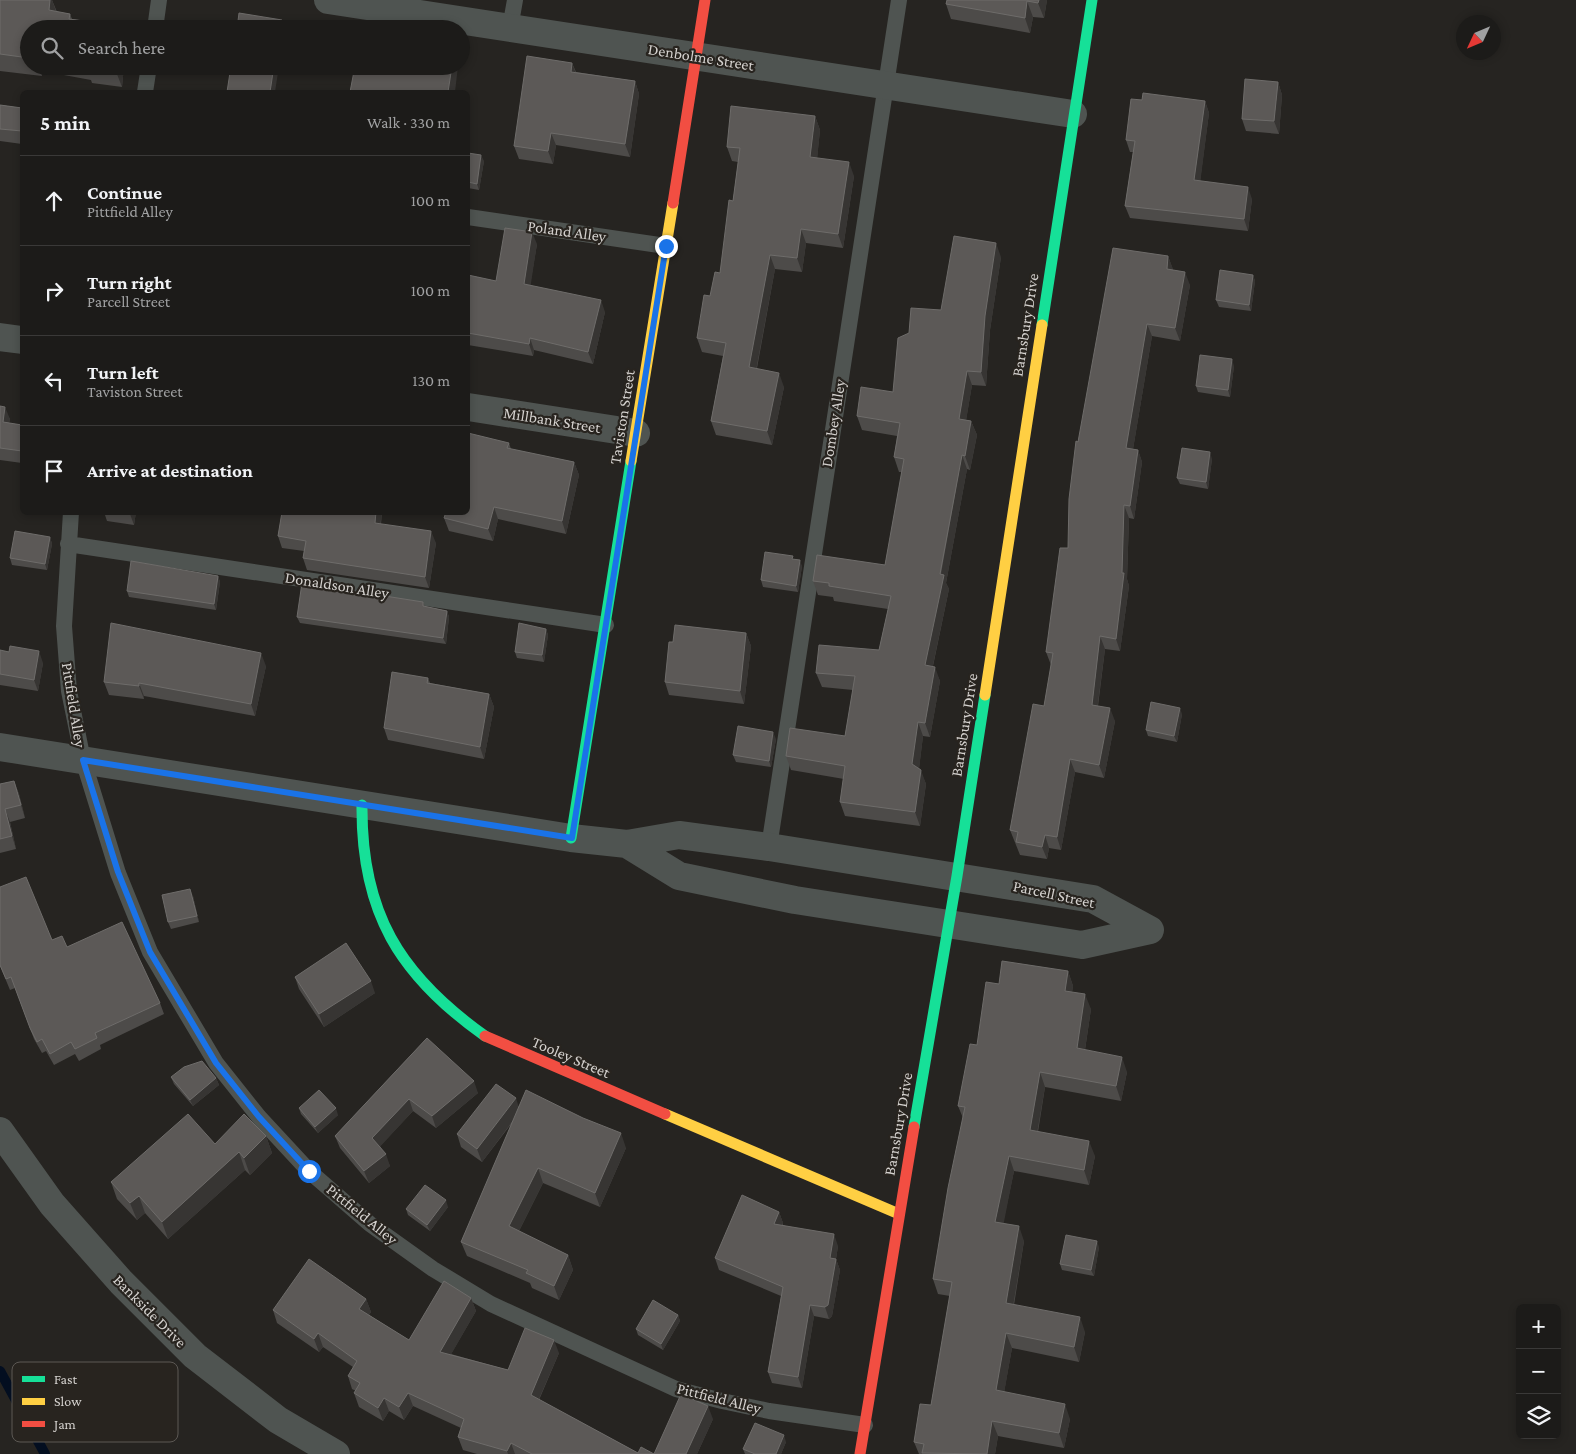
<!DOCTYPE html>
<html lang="en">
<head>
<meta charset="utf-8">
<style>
  body { margin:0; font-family:"Crimson Pro",serif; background:#252422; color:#f1f3f6 }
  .controls { position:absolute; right:15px; bottom:15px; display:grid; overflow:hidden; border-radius:8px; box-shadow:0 2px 8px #0003 }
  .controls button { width:45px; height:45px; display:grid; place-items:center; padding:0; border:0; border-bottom:1px solid #3a3938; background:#1c1b19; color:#f1f3f6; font:25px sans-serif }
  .compass { position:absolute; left:1456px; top:15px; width:45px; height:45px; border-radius:50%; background:#1c1b19; box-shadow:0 2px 8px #0003; rotate:226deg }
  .stop { position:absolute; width:15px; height:15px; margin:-11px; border:4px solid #1a73e8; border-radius:50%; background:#fff }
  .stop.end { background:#1a73e8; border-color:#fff; box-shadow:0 1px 5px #0008 }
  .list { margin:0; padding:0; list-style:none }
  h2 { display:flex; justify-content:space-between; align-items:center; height:65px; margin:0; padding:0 20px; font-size:21px }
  h2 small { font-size:16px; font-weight:400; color:#a0a1a2 }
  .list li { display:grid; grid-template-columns:32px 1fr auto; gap:15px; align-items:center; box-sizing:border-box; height:90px; padding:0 20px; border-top:1px solid #3a3938 }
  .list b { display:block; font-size:19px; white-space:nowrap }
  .list p { margin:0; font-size:16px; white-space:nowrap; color:#a0a1a2 }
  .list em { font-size:16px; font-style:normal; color:#a0a1a2 }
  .icon { flex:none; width:28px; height:28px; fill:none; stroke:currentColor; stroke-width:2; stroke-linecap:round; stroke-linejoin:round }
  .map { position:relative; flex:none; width:1576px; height:1454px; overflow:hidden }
  .search { position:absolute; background:#1c1b19; box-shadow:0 2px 8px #0003; left:20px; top:20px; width:450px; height:55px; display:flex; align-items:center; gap:12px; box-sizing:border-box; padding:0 18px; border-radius:28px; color:#a0a1a2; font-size:19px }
  .panel { position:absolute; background:#1c1b19; box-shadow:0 2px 8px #0003; left:20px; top:90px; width:450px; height:425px; border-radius:8px }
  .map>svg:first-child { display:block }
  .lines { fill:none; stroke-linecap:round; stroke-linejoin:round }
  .stream { stroke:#030e20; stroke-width:10 }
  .lane { stroke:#4f5451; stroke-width:16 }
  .street { stroke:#4f5451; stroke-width:28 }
  .fast { stroke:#16e098; stroke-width:11 }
  .slow { stroke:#ffcf43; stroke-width:11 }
  .jam { stroke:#f24e42; stroke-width:11 }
  .wall { fill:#4d4b49 }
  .shaded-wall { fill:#373533 }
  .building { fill:#5c5957; stroke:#6e6c6a }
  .route { stroke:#1a73e8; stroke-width:6 }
  .labels { text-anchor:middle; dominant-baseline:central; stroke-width:4.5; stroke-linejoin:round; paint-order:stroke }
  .street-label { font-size:16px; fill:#d4d1ce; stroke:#28241f }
  .key { fill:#28241f; stroke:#5c5854; stroke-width:1 }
  .key-label { font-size:14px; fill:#d4d1ce }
</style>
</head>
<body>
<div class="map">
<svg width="1576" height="1454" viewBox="0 0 1576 1454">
  <rect width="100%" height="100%" fill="#262421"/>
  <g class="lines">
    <path class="stream" d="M0,1371L45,1454"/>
    <path class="lane" d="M510,28L515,0
      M155,29L159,0
      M145,92L149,66
      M468,217L666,246
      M71,512L64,626L69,691L83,760L118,873L150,952L216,1063L259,1117L309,1171L370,1224L433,1269L491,1304L676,1389L722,1401L769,1411L865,1425
      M68,544L606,625
      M769,847L899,0"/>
    <path class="street" d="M328,0L1073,114
      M0,337L22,340
      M468,407L636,433
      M0,747L571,838L627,844
      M679,835L769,847L1093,899L1150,930L1082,945L795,900L679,876L627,844Z
      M0,1131L52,1204L121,1282L195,1356L278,1420L336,1454"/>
    <path class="fast" d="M1042,325L1092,0
      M362,805C361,912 399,975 485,1036
      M571,838L631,461
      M914,1127L957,876L985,695"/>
    <path class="slow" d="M631,461L673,203
      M985,695L1042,325
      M665,1114L899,1214"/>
    <path class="jam" d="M673,203L705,0
      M485,1036L665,1114
      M860,1454L914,1127"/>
  </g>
  <path class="wall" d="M0,0H52L57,12L70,14L72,19L121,26L122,29H29V66H124L122,87L92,83L91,80L42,71V76L0,71Z
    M947,0H1047L1044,18L1033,17L1030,33L951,19L946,4Z
    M572,63L576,72L635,81L639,94L630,157L556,145L553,164L519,159L514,146Z
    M1278,82L1282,95L1279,134L1246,131L1242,119Z
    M1142,100L1205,101L1209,113L1200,181L1252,199L1248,231L1130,218L1125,206L1133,152H1130L1126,140Z
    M0,105L22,108V144L0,141Z
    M815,116L820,130L817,158L854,176L843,248L806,243L802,272L775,269L757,368L784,387L772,445L716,435L711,421L723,356L702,352L697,338L710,296L720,273L733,201L738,162L732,161L727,147Z
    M468,153L484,161L479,190L468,188Z
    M537,244L530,285L605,312L593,364L534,350L533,356L468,345V275L496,281Z
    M1168,256L1173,270L1190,285L1180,341L1152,336L1133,449L1138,450L1142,462L1134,519L1129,518L1127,579L1129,586L1120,651L1105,649L1098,706L1115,721L1104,778L1075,772L1061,850L1049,848L1047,859L1020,855L1010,830L1044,706L1051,665L1046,652L1068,548L1078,442Z
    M1001,257L990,330L986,386L972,385L966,420L971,421L977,435L970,470L967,469L946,583L949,589L933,666L940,681L930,737L923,736L919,768L926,784L920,826L845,816L840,802L844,779L791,770L786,756L845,736L853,690L822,687L816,673L879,650L888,609L834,601L833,597L818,595L813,581L885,565L902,472H899L894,457L897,436L862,430L857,416L893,392L909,333L941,310Z
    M1253,275L1255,281L1251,311L1219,307L1216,300Z
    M1234,366L1230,397L1198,392L1196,386Z
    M0,406L10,419L9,423L22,425V463L0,460Z
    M509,443L511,449L574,462L579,475L566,534L498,519L493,541L449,531L444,518Z
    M1212,459L1208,489L1180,484L1177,478Z
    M104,512H136L134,525L107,521Z
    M282,512H382L381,524L436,543L429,588L307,570L303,558L304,551L282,548L278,536Z
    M50,537L52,544L47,570L12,565L10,558Z
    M794,559L802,566L798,592L763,587L761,580Z
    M218,576L220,582L216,610L129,597L127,591Z
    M423,602L425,606L447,611L449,617L446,644L300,623L297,617Z
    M546,629L548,635L544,662L517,658L515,652Z
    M746,633L751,646L744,704L669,695L665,682L673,642Z
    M0,650L43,663L38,691L0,685Z
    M266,666L255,716L144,696V699L109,695L104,682Z
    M428,678L430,683L489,694L494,707L484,759L388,740L384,728Z
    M1182,714L1177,742L1148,736L1146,730Z
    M776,739L771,767L736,762L733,755Z
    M14,781L19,794L25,818L10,822L16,849L0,853V784Z
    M0,887L52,940L67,947L160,1003L164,1014L100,1045L101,1049L79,1061L75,1054L54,1065L46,1051L42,1053L34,1039L15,988L10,990L0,966Z
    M193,896L199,922L171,929L168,922Z
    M1068,971L1073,986L1072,992L1091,1009L1085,1050L1127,1072L1121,1101L1045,1087L1038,1132L1095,1156L1089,1185L1014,1171L1003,1223L1024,1241L1014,1305L1085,1332L1079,1362L1012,1348L1004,1392L1070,1419L1064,1448L998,1436L995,1454H919L914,1442L931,1405L950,1296L938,1294L933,1279L963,1118L958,1106L977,1045Z
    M295,977L375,993L324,1027L299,989Z
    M427,1038L478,1093L436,1128L413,1111L380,1146L390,1166L369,1183L340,1148L335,1136Z
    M171,1077L216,1078L219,1085L193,1106L174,1084Z
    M518,1106L626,1148L600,1207L543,1183L519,1231L568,1255L573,1270L559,1300L532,1288L530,1283L467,1256L461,1242L512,1123L482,1162L461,1147L457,1134Z
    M299,1108L338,1115L318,1133L301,1114Z
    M266,1136L272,1153L250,1175L245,1170L168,1239L145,1213L137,1220L117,1199L111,1182L215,1144Z
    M448,1207L430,1231L408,1215L406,1209Z
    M779,1212L783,1223V1225L838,1246L836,1259L840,1270L832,1316L829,1319L814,1316L802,1388L772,1383L768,1372L781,1296L719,1270L715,1258Z
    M1099,1247L1094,1276L1062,1270L1060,1264Z
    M471,1298L476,1311L451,1354L508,1370L559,1353L539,1400L638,1453L654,1454L713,1419L697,1454H477L463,1450L458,1437L461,1428L413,1406L404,1420L389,1411L383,1421L359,1407L354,1393L356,1391L352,1389L348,1376L353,1367L323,1347L319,1352L277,1323L273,1310L366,1299L371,1312L369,1315L409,1340Z
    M678,1315L680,1321L663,1350L638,1335L636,1329Z
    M786,1442L781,1454H745L743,1449Z"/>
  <path class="shaded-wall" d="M50,0H52L57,14L49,10Z
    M1039,0H1047L1044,18L1038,3Z
    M1027,1L1033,17L1030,33L1025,18Z
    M282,20L285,29H280Z
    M572,63L577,76L571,72Z
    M38,66H41L42,71V76Z
    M116,66H124L122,87L115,69Z
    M274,66H279L275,92H270Z
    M452,66H458L455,92H448Z
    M635,81L639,94L630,157L625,144Z
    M1278,82L1282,95L1279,134L1274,121Z
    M1205,101L1209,113L1199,192L1194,180Z
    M815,116L820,130L816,171L810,157Z
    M551,133L556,145L553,164L548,151Z
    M481,155L484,161L479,190L477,184Z
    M849,162L854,176L843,248L838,234Z
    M1248,187L1252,199L1248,231L1244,219Z
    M801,229L806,243L802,272L797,258Z
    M532,232L537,244L529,296L524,284Z
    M996,243L1001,257L990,330L986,386L981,372L985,316Z
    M770,255L775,269L754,381L749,367Z
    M1168,256L1173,269L1171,282L1167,269Z
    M1185,272L1190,285L1180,341L1175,328Z
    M1253,275L1255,281L1251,311L1249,305Z
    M601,300L605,312L593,364L588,352Z
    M1147,324L1152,336L1131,461L1126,448Z
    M530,338L534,350L533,356L529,344Z
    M1232,359L1234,366L1230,397L1228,390Z
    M967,371L972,385L964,433L959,419Z
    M779,373L784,387L772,445L767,431Z
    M5,407L10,419L7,434L3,422Z
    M971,421L977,435L970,470L965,456Z
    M1138,450L1142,462L1134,519L1130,506Z
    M1210,452L1212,459L1208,489L1206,482Z
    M962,455L967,469L946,583L949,589L930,679L925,665Z
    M574,462L579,475L566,534L562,521Z
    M1124,505L1129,518L1127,579L1129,586L1120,651L1116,639L1122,573Z
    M494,507L498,519L493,541L488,529Z
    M130,512H136L134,525L130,514Z
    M376,512H382L379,534L375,523Z
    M431,531L436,543L429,588L425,577Z
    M50,537L52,544L47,570L45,564Z
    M800,560L802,566L798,592L796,586Z
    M218,576L220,582L216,610L214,604Z
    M447,611L449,617L446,644L443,638Z
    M546,629L548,635L544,662L542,655Z
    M746,633L751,646L744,704L740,691Z
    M1100,636L1105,649L1096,718L1092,705Z
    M39,651L43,663L38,691L34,680Z
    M261,653L266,666L255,716L251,704Z
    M935,667L940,681L930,737L925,723Z
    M139,683L144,696V699L139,686Z
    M489,694L494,707L484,759L480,747Z
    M1110,708L1115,721L1104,778L1099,765Z
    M1180,708L1182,714L1177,742L1174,736Z
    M918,722L923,736L918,778L912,764Z
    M773,732L776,739L771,767L769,761Z
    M1070,759L1075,772L1061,850L1057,837Z
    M921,770L926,784L920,826L915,812Z
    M14,781L19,794L25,818L21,805Z
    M5,809L10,822L16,849L12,836Z
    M1045,835L1049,848L1047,859L1042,847Z
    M190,889L193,896L199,922L197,916Z
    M1068,971L1073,986L1070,1006L1065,991Z
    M371,981L375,993L324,1027L319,1014Z
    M1085,994L1091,1009L1083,1063L1077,1048Z
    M1122,1057L1127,1072L1121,1101L1116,1086Z
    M1040,1072L1045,1087L1035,1145L1030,1130Z
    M216,1078L219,1085L193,1106L190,1100Z
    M474,1081L478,1093L436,1128L432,1116Z
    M516,1098L520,1111L482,1162L477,1149Z
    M409,1099L413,1111L377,1150L372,1138Z
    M336,1108L338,1115L318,1133L315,1127Z
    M621,1133L626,1148L600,1207L595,1193Z
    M266,1136L272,1153L250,1175L244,1158Z
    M1089,1141L1095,1156L1089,1185L1084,1170Z
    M239,1152L245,1170L168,1239L162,1222Z
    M386,1154L390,1166L369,1183L364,1171Z
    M1009,1156L1014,1171L1001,1237L995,1222Z
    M538,1168L543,1183L514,1241L509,1226Z
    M139,1196L145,1213L137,1220L130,1203Z
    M446,1200L448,1207L430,1231L427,1225Z
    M779,1212L783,1223L778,1235L774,1224Z
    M1019,1226L1024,1241L1011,1318L1006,1303Z
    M834,1234L838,1246L836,1259L840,1270L832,1316L829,1319L825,1307L830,1258Z
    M1097,1241L1099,1247L1094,1276L1091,1270Z
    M568,1255L573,1270L559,1300L554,1286Z
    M471,1298L476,1311L445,1365L440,1352Z
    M366,1299L371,1312L363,1323L359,1309Z
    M810,1305L814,1316L802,1388L798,1377Z
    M678,1315L680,1321L663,1350L661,1344Z
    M1080,1317L1085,1332L1079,1362L1074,1347Z
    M318,1333L323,1347L319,1352L314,1339Z
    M1006,1333L1012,1348L1002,1405L996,1390Z
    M554,1340L559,1353L535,1408L531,1395Z
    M408,1393L413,1406L404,1420L399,1407Z
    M384,1398L389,1411L383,1421L378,1408Z
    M1065,1404L1070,1419L1064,1448L1059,1433Z
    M708,1406L713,1419L697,1454H686Z
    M992,1421L998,1436L995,1454H987Z
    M784,1435L786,1442L781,1454H776Z
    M511,1443L515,1454H508L507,1451Z"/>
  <path class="building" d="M0,0H50L49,10L70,14L69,19L121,26L120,29H29V58L0,54Z
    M947,0H1039L1038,3L1027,1L1025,18L946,4Z
    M239,13L282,20L280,29H237Z
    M527,56L572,63L571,72L635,81L625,144L551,133L548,151L514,146Z
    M92,66H116L115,69Z
    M231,66H274L270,92H227Z
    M355,66H452L448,92H350Z
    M1245,79L1278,82L1274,121L1242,119Z
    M1143,93L1205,101L1194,180L1248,187L1244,219L1125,206L1135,141L1126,140L1131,99L1142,100Z
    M0,105L22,108V131L0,129Z
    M731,106L815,116L810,157L849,162L838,234L801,229L797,258L770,255L749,367L779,373L767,431L711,421L726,343L697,338L704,295L710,296L715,272L720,273L729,200L733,201L740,148L727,147Z
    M468,153L481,155L477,184L468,182Z
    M505,228L532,232L524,284L601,300L588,352L530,338L529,344L468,333V275L496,281Z
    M954,236L996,243L985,316L981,372L967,371L959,419L971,421L965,456L962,455L940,574L944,575L925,665L935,667L925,723L918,722L912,764L921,770L915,812L840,802L845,766L786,756L790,728L845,736L855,676L816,673L819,645L879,650L891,596L829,586V583L813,581L817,555L885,565L904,459L894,457L900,423L857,416L861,387L893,392L898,338L909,333L911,308L941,310Z
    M1113,248L1168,256L1167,269L1185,272L1175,328L1147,324L1126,448L1138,450L1130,506L1124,505L1122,573H1124L1116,639L1100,636L1092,705L1110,708L1099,765L1070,759L1057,837L1045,835L1042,847L1016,842L1018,832L1010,830L1033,704L1044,706L1053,653L1046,652L1060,548H1068L1069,499L1076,441L1078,442Z
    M1220,270L1253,275L1249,305L1216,300Z
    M1200,355L1232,359L1228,390L1196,386Z
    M0,406L5,407L3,422L22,425V451L0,448Z
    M468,433L509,443L507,448L574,462L562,521L494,507L488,529L444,518L446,512H468Z
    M1182,448L1210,452L1206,482L1177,478Z
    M282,512H376L375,523L431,531L425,577L303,558L306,541L278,536Z
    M15,531L50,537L45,564L10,558Z
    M765,552L793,556L792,559L800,560L796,586L761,580Z
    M131,561L218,576L214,604L127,591Z
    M302,583L423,602V606L447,611L443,638L297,617Z
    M111,623L261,653L251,704L139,683V686L104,682Z
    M519,623L546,629L542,655L515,652Z
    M675,625L746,633L740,691L665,682L669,642H673Z
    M10,646L39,651L34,680L0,674V650L9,652Z
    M392,672L428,678L427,683L489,694L480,747L384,728Z
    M1151,702L1180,708L1174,736L1146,730Z
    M738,726L773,732L769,761L733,755Z
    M14,781L21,805L5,809L12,836L0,839V784Z
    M26,877L52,940L62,936L67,947L122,922L160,1003L95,1033L97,1038L75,1049L71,1042L50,1054L42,1039L37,1042L30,1028L11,977L6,979L0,965V887Z
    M190,889L197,916L168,922L162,895Z
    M346,943L371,981L319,1014L295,977Z
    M1002,961L1068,971L1065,991L1085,994L1077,1048L1122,1057L1116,1086L1040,1072L1030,1130L1089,1141L1084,1170L1009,1156L995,1222L1019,1226L1006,1303L1080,1317L1074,1347L1006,1333L996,1390L1065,1404L1059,1433L992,1421L987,1454L922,1453L924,1444L914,1442L920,1404L931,1405L952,1282L933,1279L948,1188L965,1107L958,1106L970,1044L977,1045L986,982L999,984Z
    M427,1038L474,1081L432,1116L409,1099L372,1138L386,1154L364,1171L335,1136Z
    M202,1061L216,1078L190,1100L171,1077L184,1067Z
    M496,1084L516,1098L477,1149L457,1134Z
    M319,1090L336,1108L315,1127L299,1108Z
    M526,1090L583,1118L621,1133L595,1193L538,1168L509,1226L568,1255L554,1286L526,1273L528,1270L461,1242Z
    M188,1114L215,1144L244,1114L266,1136L244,1158L239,1152L162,1222L139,1196L130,1203L111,1182Z
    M425,1185L446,1200L427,1225L406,1209Z
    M742,1195L779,1212L774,1224L834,1234L830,1258L836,1259L828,1305L825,1307L810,1305L798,1377L768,1372L783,1287L715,1258Z
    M1066,1235L1097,1241L1091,1270L1060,1264Z
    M309,1259L366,1299L359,1309L409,1340L444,1281L471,1298L440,1352L508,1370L525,1328L554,1340L531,1395L638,1453L641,1447L654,1454L681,1394L708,1406L686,1454H532L511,1443L507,1451L458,1437L464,1419L408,1393L399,1407L384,1398L378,1408L354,1393L360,1383L348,1376L357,1361L318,1333L314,1339L273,1310Z
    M653,1300L678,1315L661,1344L636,1329Z
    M755,1423L784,1435L776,1454H755L743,1449Z"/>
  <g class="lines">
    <path class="route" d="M309,1171L259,1117L216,1063L150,952L118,872L83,760L572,838L666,246"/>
  </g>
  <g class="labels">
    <g class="street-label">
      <text transform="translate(701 57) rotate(9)">Denbolme Street</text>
      <text transform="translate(567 231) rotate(8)">Poland Alley</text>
      <text transform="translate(1025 325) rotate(-81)">Barnsbury Drive</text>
      <text transform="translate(622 417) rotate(-81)">Taviston Street</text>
      <text transform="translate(552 420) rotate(9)">Millbank Street</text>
      <text transform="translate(833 423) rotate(-81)">Dombey Alley</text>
      <text transform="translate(337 585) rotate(9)">Donaldson Alley</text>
      <text transform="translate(74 705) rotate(81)">Pittfield Alley</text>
      <text transform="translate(964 725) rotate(-81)">Barnsbury Drive</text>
      <text transform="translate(1054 894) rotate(12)">Parcell Street</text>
      <text transform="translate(571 1057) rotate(23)">Tooley Street</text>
      <text transform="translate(898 1124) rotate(-80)">Barnsbury Drive</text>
      <text transform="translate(362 1214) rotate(39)">Pittfield Alley</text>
      <text transform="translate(150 1311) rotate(45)">Bankside Drive</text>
      <text transform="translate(719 1398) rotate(14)">Pittfield Alley</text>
    </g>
  </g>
  <rect x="12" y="1362" width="166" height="80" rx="8" class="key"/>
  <rect x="22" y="1376" width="23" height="6" fill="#16e098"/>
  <rect x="22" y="1398" width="23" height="7" fill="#ffcf43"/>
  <rect x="22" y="1421" width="23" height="6" fill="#f24e42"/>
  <g class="key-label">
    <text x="54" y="1384">Fast</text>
    <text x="54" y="1406">Slow</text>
    <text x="54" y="1429">Jam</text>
  </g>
</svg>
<div class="controls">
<button>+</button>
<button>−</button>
<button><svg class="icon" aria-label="layers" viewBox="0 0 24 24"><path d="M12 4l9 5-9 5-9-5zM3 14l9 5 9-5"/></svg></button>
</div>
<svg class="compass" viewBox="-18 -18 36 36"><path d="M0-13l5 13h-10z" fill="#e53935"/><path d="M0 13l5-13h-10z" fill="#a0a1a2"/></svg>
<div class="stop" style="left:309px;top:1171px"></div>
<div class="stop end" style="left:666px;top:246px"></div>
<div class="search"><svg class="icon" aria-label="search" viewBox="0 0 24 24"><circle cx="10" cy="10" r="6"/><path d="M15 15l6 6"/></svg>Search here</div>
<section class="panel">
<h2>5 min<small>Walk · 330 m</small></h2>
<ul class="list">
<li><svg class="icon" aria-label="ahead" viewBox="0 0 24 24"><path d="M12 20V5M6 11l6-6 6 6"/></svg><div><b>Continue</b><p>Pittfield Alley</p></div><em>100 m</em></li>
<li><svg class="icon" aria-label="right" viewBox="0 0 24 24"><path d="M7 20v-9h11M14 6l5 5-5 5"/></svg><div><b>Turn right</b><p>Parcell Street</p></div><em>100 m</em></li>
<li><svg class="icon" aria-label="left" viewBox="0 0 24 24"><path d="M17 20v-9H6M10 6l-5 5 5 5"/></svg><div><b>Turn left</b><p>Taviston Street</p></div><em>130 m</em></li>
<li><svg class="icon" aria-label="arrive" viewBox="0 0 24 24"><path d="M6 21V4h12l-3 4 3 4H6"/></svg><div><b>Arrive at destination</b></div></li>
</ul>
</section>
</div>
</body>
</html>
